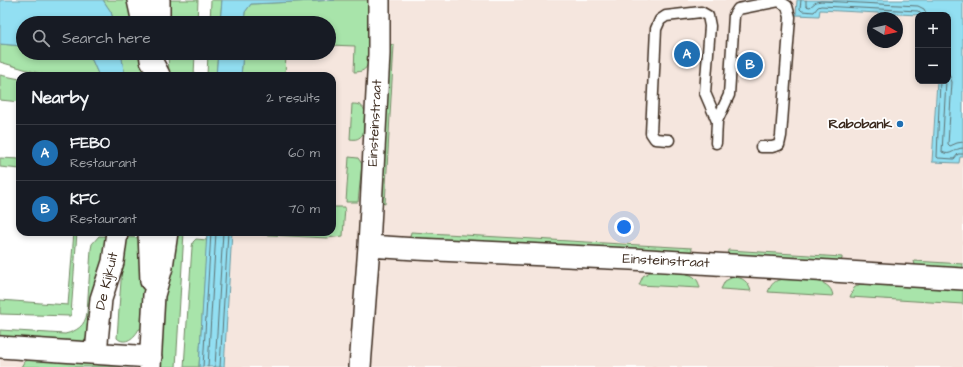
<!DOCTYPE html>
<html lang="en">
<head>
<meta charset="utf-8">
<style>
  body { margin:0; font-family:"Architects Daughter",sans-serif; background:#242831; color:#f1f3f6 }
  .controls { position:absolute; right:12px; top:12px; display:grid; overflow:hidden; border-radius:8px; box-shadow:0 2px 6px #0003 }
  .controls button { width:36px; height:36px; display:grid; place-items:center; padding:0; border:0; border-bottom:1px solid #363941; background:#171b24; color:#f1f3f6; font:20px sans-serif }
  .compass { position:absolute; left:867px; top:12px; width:36px; height:36px; border-radius:50%; background:#171b24; box-shadow:0 2px 6px #0003; rotate:99deg }
  .you { position:absolute; left:624px; top:227px; width:14px; height:14px; margin:-10px; border:3px solid #fff; border-radius:50%; background:#1a73e8; box-shadow:0 0 0 6px #1a73e833 }
  .badge { display:grid; place-items:center; width:26px; height:26px; border-radius:50%; background:#1f6fb2; color:#fff; font-size:13px; font-weight:700 }
  .pin { position:absolute; translate:-50% -50%; border:2px solid #fff; box-shadow:0 1px 4px #0006 }
  .list { margin:0; padding:0; list-style:none }
  h2 { display:flex; justify-content:space-between; align-items:center; height:52px; margin:0; padding:0 16px; font-size:17px }
  h2 small { font-size:13px; font-weight:400; color:#9ea1a6 }
  .list li { display:grid; grid-template-columns:26px 1fr auto; gap:12px; align-items:center; box-sizing:border-box; height:56px; padding:0 16px; border-top:1px solid #363941 }
  .list b { display:block; font-size:15px; white-space:nowrap }
  .list p { margin:0; font-size:13px; white-space:nowrap; color:#9ea1a6 }
  .list em { font-size:13px; font-style:normal; color:#9ea1a6 }
  .icon { flex:none; width:22px; height:22px; fill:none; stroke:currentColor; stroke-width:2; stroke-linecap:round; stroke-linejoin:round }
  .map { position:relative; flex:none; width:963px; height:367px; overflow:hidden }
  .search { position:absolute; background:#171b24; box-shadow:0 2px 6px #0003; left:16px; top:16px; width:320px; height:44px; display:flex; align-items:center; gap:10px; box-sizing:border-box; padding:0 14px; border-radius:22px; color:#9ea1a6; font-size:15px }
  .panel { position:absolute; background:#171b24; box-shadow:0 2px 6px #0003; left:16px; top:72px; width:320px; height:164px; border-radius:12px }
  .map>svg:first-child { display:block }
  .built { fill:#f5e6de; fill-rule:evenodd }
  .green { fill:#a8e4aa; stroke:#728764 }
  .water { fill:#92dff2; stroke:#6f979d }
  .lines { fill:none; stroke-linecap:round; stroke-linejoin:round }
  .shore { stroke:#5e7273; stroke-width:1 }
  .service-casing { stroke:#3b2a1e; stroke-width:13 }
  .minor-casing { stroke:#3b2a1e; stroke-width:24 }
  .service { stroke:#fff; stroke-width:10 }
  .minor { stroke:#fff; stroke-width:21 }
  .poi-dot { fill:#1f6fb2; stroke:#fff; stroke-width:1.5 }
  .labels { text-anchor:middle; dominant-baseline:central; stroke-width:3.5; stroke-linejoin:round; paint-order:stroke }
  .street-label { font-size:14px; fill:#3b2a1e; stroke:#fff }
  .poi-label { font-size:14px; font-weight:bold; fill:#3b2a1e; stroke:#fff; text-anchor:end }
</style>
</head>
<body>
<div class="map">
<svg width="963" height="367" viewBox="0 0 963 367">
  <rect width="100%" height="100%" fill="#fff"/>
  <filter id="ink" filterUnits="userSpaceOnUse"><feTurbulence type="fractalNoise" baseFrequency=".025" numOctaves="2"/><feDisplacementMap in="SourceGraphic" scale="8" xChannelSelector="R" yChannelSelector="G"/><feConvolveMatrix kernelMatrix="1 2 1 2 8 2 1 2 1" color-interpolation-filters="sRGB"/></filter>
  <g filter="url(#ink)">
    <path class="built" d="M335,0H797L796,15L820,10L918,15V81H937L932,161L959,163L960,157H963V367H224L232,232H332V76H241L243,53H329V23H244ZM873,18H897V42H873Z
      M0,358L133,367H0Z"/>
    <path class="green" d="M103,0H132L137,23H114L111,12Z
      M164,0H198L197,23H166Z
      M211,0H222L220,23H210Z
      M335,0H368V63C366,70 362,72 354,72L355,46L329,45V23H244L245,12L251,4Z
      M0,44L23,46V53H82L92,60L99,76H48L0,62Z
      M387,44L394,45L385,204L382,203L381,171Z
      M121,53H144L148,76H132V74L131,76H125Z
      M168,53H195L194,76H169Z
      M208,53H218L216,76H207Z
      M243,53H286L285,76H241Z
      M0,75L20,79V102L0,100Z
      M352,104C359,104 364,105 365,113L363,134C359,139 356,140 350,139Z
      M349,157L358,158L362,164L358,202H346Z
      M0,158L20,159V169L0,167Z
      M332,207H345L343,236L327,238L232,233L332,232Z
      M74,232H77L71,314L70,316L0,314V300L68,305Z
      M172,232H184L176,367H159L165,274Z
      M411,232L692,248L691,255L425,240L410,237Z
      M99,236H109L89,335L83,342L0,339V330L65,334C77,331 85,326 87,313L91,249L92,244Z
      M124,237L144,238L146,269L143,330L139,329C135,337 125,346 117,338Z
      M196,239L207,240L199,367H184L192,247L193,242Z
      M728,250L842,257V259L839,263L727,257Z
      M914,261L963,264V271L918,268L915,265Z
      M650,272C659,271 687,271 694,277C698,280 699,284 700,288L639,285L643,276Z
      M733,277C743,277 748,282 751,291L721,289L725,281Z
      M783,279C798,280 831,276 833,296L768,292C771,284 775,280 783,279Z
      M860,284L962,290H963V304L850,297L854,288Z
      M31,358L131,366L132,367H21L24,362Z"/>
    <path class="water" d="M0,0H103L111,12L114,23H23V46L0,44Z
      M222,0H335L251,4L245,12L244,23H220Z
      M797,0H963V157H960L959,163L932,162L937,81H948V15H918L820,10L819,16L796,15Z
      M82,53H121L125,76H99L92,60Z
      M218,53H243L241,76H216Z
      M207,232H232L224,367H199Z"/>
    <g class="lines">
      <path class="shore" d="M801,0L800,9L802,11L814,12L818,7L821,6L918,11L922,15
        M806,0V6L810,7L816,2L821,1L918,6L924,9L927,15
        M948,72L952,82L948,144L950,146L957,143L963,142
        M940,81L937,157L938,158L954,159L958,154H963
        M946,81L942,152C951,157 954,148 963,148
        M203,367L211,232
        M208,367L216,232
        M215,367L223,232
        M220,367L228,232"/>
      <defs>
        <path id="service" d="M669,140L655,139L651,133L656,29L660,20L666,16L701,12L708,16L710,26L705,93L717,121
          M716,143L717,121L729,95L734,15L738,9L779,1L787,6L790,17L781,136L779,145L772,147H761"/>
        <path id="minor" d="M138,0L143,23
          M159,0V23
          M150,53L151,60L159,75
          M149,232L151,281
          M369,246L379,54V0
          M0,347L151,357
          M96,353L101,299L113,262L117,232
          M150,367L154,295L162,267L167,232
          M360,367L369,246L416,249L631,259L963,279"/>
      </defs>
      <use href="#service" class="service-casing"/>
      <use href="#minor" class="minor-casing"/>
      <use href="#service" class="service"/>
      <use href="#minor" class="minor"/>
    </g>
  </g>
  <circle class="poi-dot" cx="900" cy="124" r="4"/>
  <g class="labels">
    <g class="street-label">
      <text transform="translate(375 123) rotate(-87)">Einsteinstraat</text>
      <text transform="translate(666 261) rotate(3)">Einsteinstraat</text>
      <text transform="translate(107 281) rotate(-77)">De Kijkuit</text>
    </g>
    <g class="poi-label">
      <text x="892" y="124">Rabobank</text>
    </g>
  </g>
</svg>
<div class="controls">
<button>+</button>
<button>−</button>
</div>
<svg class="compass" viewBox="-18 -18 36 36"><path d="M0-13l5 13h-10z" fill="#e53935"/><path d="M0 13l5-13h-10z" fill="#9ea1a6"/></svg>
<div class="you"></div>
<div class="pin badge" style="left:687px;top:54px">A</div>
<div class="pin badge" style="left:750px;top:65px">B</div>
<div class="search"><svg class="icon" aria-label="search" viewBox="0 0 24 24"><circle cx="10" cy="10" r="6"/><path d="M15 15l6 6"/></svg>Search here</div>
<section class="panel">
<h2>Nearby<small>2 results</small></h2>
<ul class="list">
<li><span class="badge">A</span><div><b>FEBO</b><p>Restaurant</p></div><em>60 m</em></li>
<li><span class="badge">B</span><div><b>KFC</b><p>Restaurant</p></div><em>70 m</em></li>
</ul>
</section>
</div>
</body>
</html>
